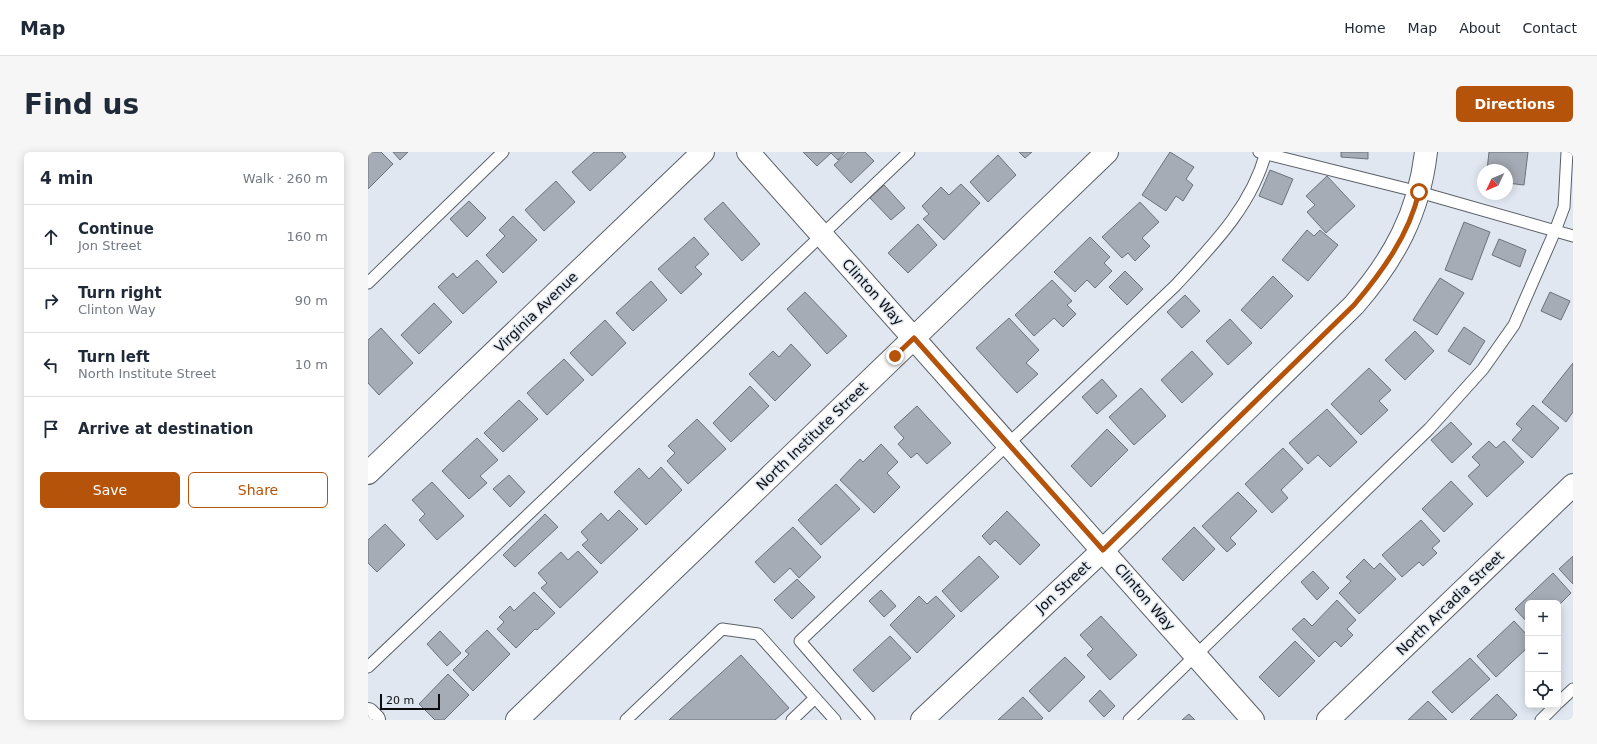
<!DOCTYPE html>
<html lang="en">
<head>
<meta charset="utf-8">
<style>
  body { margin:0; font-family:"DejaVu Sans",sans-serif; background:#f6f6f7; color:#1f2937 }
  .controls { position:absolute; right:12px; bottom:12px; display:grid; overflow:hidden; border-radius:6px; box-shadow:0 2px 10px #0003 }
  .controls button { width:36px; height:36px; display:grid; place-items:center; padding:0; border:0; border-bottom:1px solid #e0e1e3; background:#fff; color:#1f2937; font:20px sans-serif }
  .compass { position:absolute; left:1109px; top:12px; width:36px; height:36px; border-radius:50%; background:#fff; box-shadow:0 2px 10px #0003; rotate:226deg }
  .scale { position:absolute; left:12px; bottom:10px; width:60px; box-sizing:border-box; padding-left:4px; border:2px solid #0b0d10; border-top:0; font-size:11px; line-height:14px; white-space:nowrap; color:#0b0d10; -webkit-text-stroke:3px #e0e7f0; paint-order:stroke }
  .stop { position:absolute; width:12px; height:12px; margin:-9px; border:3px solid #b45309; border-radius:50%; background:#fff }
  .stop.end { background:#b45309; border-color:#fff; box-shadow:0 1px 4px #0008 }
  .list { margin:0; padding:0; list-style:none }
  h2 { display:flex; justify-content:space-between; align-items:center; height:52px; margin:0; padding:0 16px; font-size:17px }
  h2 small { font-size:13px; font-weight:400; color:#747a83 }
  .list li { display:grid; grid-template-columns:26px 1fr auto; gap:12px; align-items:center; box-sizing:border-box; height:64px; padding:0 16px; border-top:1px solid #e0e1e3 }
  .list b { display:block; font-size:15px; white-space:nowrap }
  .list p { margin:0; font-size:13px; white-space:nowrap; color:#747a83 }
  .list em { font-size:13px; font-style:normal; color:#747a83 }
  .actions { display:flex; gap:8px; padding:12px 16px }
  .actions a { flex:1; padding:9px 0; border:1px solid #b45309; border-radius:6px; text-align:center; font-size:14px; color:#b45309 }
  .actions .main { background:#b45309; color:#fff }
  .icon { flex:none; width:22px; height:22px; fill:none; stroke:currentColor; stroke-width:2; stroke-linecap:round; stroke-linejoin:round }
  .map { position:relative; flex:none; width:1205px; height:568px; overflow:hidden; border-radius:6px }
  header { display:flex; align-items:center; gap:24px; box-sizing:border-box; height:56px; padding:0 20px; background:#fff; border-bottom:1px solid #e0e1e3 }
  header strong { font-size:19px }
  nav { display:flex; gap:22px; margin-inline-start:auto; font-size:14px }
  .intro { display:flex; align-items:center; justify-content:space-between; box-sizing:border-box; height:96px; padding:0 24px }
  h1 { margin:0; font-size:28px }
  .button { padding:10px 18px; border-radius:6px; background:#b45309; color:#fff; font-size:14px; font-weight:700 }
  main { display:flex; gap:24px; padding:0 24px }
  aside { flex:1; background:#fff; border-radius:6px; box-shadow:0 2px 10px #0003 }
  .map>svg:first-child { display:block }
  .building { fill:#a6acb5; stroke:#6c727a }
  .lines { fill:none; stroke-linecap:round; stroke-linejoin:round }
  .lane-casing { stroke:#5b6068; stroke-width:13 }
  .street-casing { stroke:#5b6068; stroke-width:24 }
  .primary-casing { stroke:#5b6068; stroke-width:24 }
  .lane { stroke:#fff; stroke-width:11 }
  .street { stroke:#fff; stroke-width:22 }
  .primary { stroke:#fff; stroke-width:22 }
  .route { stroke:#b45309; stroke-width:5 }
  .labels { text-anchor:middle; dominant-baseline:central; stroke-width:3; stroke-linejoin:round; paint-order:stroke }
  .street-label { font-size:14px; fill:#0b0d10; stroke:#e0e7f0 }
</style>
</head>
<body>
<header>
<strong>Map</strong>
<nav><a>Home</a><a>Map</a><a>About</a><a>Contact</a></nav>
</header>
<div class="intro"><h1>Find us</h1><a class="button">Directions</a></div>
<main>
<aside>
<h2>4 min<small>Walk · 260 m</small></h2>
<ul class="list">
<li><svg class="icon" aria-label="ahead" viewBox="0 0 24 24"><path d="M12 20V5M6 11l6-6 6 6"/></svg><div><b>Continue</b><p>Jon Street</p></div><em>160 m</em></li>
<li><svg class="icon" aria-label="right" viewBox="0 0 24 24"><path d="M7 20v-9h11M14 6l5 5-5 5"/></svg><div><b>Turn right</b><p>Clinton Way</p></div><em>90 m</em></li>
<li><svg class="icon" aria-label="left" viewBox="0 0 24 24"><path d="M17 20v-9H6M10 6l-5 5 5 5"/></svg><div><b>Turn left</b><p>North Institute Street</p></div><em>10 m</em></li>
<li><svg class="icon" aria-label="arrive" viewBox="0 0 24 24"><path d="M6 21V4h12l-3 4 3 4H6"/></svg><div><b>Arrive at destination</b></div></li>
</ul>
<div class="actions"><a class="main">Save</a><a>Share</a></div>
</aside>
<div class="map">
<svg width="1205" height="568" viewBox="0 0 1205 568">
  <rect width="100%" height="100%" fill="#e0e7f0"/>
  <path class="building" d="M0,0H13L25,12L0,37Z
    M25,0H40L32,8Z
    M226,0H254L258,5L222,39L204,20Z
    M435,0H477L470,8L463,1L449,14Z
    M480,0H497L506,9L483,31L466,13Z
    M651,0H664L657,6Z
    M802,0L826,15L818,27L825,33L815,49L808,44L798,59L774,43Z
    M973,0H1000V7L973,5Z
    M1121,0H1160L1156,33L1139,31V18H1119Z
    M630,3L648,23L620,50L602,30Z
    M902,18L925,27L914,53L891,44Z
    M959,24L987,54L958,81L939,60L947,53L938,44Z
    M188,29L207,50L176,79L157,58Z
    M593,32L612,51L576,88L555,67L561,62L554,54L573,35L581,43Z
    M516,33L537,56L523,68L502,46Z
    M101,49L118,66L99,85L82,67Z
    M355,50L392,92L374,109L336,67Z
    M772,50L791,70L774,86L782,94L767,109L760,101L754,106L734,85Z
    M145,64L169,88L135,121L118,103L137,84L131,78Z
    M1096,70L1122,80L1104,128L1077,118Z
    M550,72L569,93L540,121L520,101Z
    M939,78L946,84L952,78L970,93L940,129L914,108Z
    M326,85L341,102L327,115L334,122L313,142L290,117Z
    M722,85L742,105L736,111L744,119L727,136L719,128L707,140L686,120Z
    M1131,87L1158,98L1152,115L1124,103Z
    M109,108L129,130L95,162L70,135L85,121L89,126Z
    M757,119L775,137L759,153L741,135Z
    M905,124L925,144L893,177L873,158Z
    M1072,126L1096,141L1069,183L1045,168Z
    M684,128L704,149L699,153L708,162L695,175L686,166L666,184L647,163Z
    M283,129L299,148L265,179L248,161Z
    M437,140L479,184L459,202L419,157Z
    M1182,140L1202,149L1193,168L1173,159Z
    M817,143L832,159L814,176L799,160Z
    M66,151L84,170L51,202L33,183Z
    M641,166L671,198L658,211L670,222L649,241L608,196Z
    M862,167L884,191L860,213L838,189Z
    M237,168L258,191L224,224L202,201Z
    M1096,175L1117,189L1102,213L1080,199Z
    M13,176L45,211L11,243L0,231V188Z
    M1047,179L1066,199L1037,228L1017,208Z
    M423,192L443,213L407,249L381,222L405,199L411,205Z
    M824,199L845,222L814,251L793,228Z
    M196,207L216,228L179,263L159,241Z
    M1205,211V260L1198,270L1174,250Z
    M1001,216L1023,238L1011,249L1020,258L993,283L963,252Z
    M734,227L749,244L729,262L714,245Z
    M382,234L401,254L363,290L345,271Z
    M773,236L798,264L766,293L741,265Z
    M151,248L170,267L135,300L116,281Z
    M1165,253L1191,276L1164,306L1144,288L1154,277L1148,272Z
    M549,254L583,291L559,312L549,301L543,306L530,292L536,286L526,275Z
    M959,257L989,290L962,315L950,303L940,312L921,291Z
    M329,267L358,297L320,332L299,309L307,301L300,294Z
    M1083,270L1104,292L1084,311L1063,288Z
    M739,277L760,298L723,335L703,314Z
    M109,286L130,308L112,324L119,331L101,347L74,319Z
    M1121,289L1128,296L1136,289L1156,310L1119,345L1100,324L1112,313L1104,305Z
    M513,292L530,310L519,321L532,335L506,361L472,328L492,307L495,310Z
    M915,296L935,317L913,338L920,346L904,361L877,332Z
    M293,315L314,338L278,373L246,340L271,316L281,327Z
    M141,323L157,340L142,355L125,337Z
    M1083,329L1105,352L1076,380L1054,357Z
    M64,330L96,364L69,388L51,368L57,362L44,348Z
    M468,332L492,357L453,393L430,368Z
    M870,340L889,359L862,386L868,392L859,400L834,374Z
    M251,358L270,377L233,412L214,393L220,388L213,380L233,361L240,369Z
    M639,359L672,393L652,413L627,388L622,393L614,384Z
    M177,362L190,375L147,415L135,403Z
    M1053,368L1072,389L1064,396L1069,401L1055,414L1051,410L1034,425L1014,403Z
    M17,372L37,393L9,420L0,411V388Z
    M425,375L453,405L431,426L422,416L406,431L387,410Z
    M826,375L847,397L815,429L794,407Z
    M210,399L230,420L192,456L173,436L179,431L170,421L193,400L200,408Z
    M611,404L631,425L593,460L574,439Z
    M1205,404V432L1191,417Z
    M996,407L1006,417L1012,411L1028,427L991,462L971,441L983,429L978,425Z
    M945,419L961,436L949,448L933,430Z
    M1185,421L1203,441L1190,454V451H1160V471L1147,457Z
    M429,427L447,445L424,467L406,448Z
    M513,438L528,454L516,465L501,449Z
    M166,440L187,461L169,478L167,477L148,496L129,477L136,470L131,465L142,454L146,459Z
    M551,444L559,452L568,444L587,464L549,501L522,473Z
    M969,448L988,468L979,477L985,483L973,495L967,489L951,505L924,477L936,466L944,474Z
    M733,464L769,503L742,528L719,503L725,497L712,483Z
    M1146,469L1160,484V495L1128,525L1109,504Z
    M119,478L142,502L105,539L85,518L101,502L97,499Z
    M72,479L93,501L79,514L59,492Z
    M522,484L543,506L505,540L485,518Z
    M927,489L947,509L911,545L891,525Z
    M373,503L421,556L407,568H301Z
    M697,505L717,525L681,560L661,539Z
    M1102,506L1122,527L1084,561L1064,540Z
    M80,522L101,543L76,568H67L51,552Z
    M732,538L747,554L736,565L721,549Z
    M1129,542L1149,563L1144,568H1102Z
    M655,545L675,566L673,568H630Z
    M1060,549L1079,568H1040Z
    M821,562L827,568H814Z"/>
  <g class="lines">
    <defs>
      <path id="lane" d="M891,0L1051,40L1205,84
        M0,131L135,0
        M0,515L541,0
        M1190,551L1205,537
        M258,568L354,477L390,482L467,568
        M424,568L447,546
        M501,568L432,489L807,134C844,94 884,54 898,0
        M761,568L1061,277L1115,217L1146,173L1187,79L1196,55L1199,0
        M1173,568L1188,553"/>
      <path id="street" d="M380,0L885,568
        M0,321L335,0
        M149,568L739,0
        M554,568L735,398L986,153C1026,107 1051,61 1058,0
        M960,568L1205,333"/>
      <path id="primary" d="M0,562L6,568"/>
    </defs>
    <use href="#lane" class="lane-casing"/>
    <use href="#street" class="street-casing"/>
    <use href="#primary" class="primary-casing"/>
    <use href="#lane" class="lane"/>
    <use href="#street" class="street"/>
    <use href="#primary" class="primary"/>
  </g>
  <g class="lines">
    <path class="route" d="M527,204L546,186L735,398L986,153C1014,120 1041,83 1051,40"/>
  </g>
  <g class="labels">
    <g class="street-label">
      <text transform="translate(505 140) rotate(48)">Clinton Way</text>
      <text transform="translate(168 160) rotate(-44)">Virginia Avenue</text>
      <text transform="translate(444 284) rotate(-44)">North Institute Street</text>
      <text transform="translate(695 435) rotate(-43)">Jon Street</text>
      <text transform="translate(777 445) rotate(49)">Clinton Way</text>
      <text transform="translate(1082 451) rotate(-44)">North Arcadia Street</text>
    </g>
  </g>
</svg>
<div class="controls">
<button>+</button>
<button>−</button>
<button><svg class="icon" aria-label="locate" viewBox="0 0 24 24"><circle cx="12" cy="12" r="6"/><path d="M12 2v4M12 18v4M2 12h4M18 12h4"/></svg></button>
</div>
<svg class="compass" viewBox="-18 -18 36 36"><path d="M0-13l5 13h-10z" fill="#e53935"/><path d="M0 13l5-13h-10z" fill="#747a83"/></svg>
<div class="scale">20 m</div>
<div class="stop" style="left:1051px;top:40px"></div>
<div class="stop end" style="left:527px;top:204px"></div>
</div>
</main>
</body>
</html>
